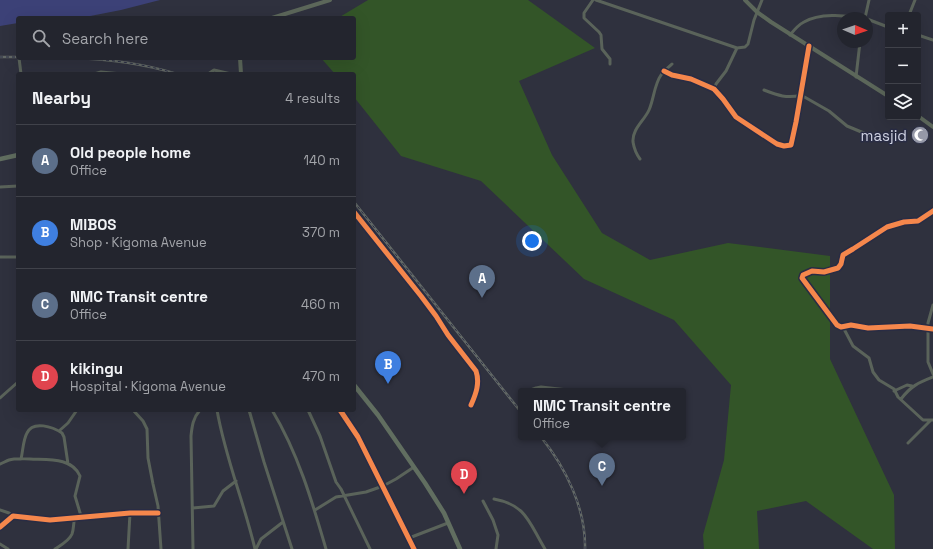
<!DOCTYPE html>
<html lang="en">
<head>
<meta charset="utf-8">
<style>
  body { margin:0; font-family:"Space Grotesk",sans-serif; background:#2b2d36; color:#f1f3f6 }
  .controls { position:absolute; right:12px; top:12px; display:grid; overflow:hidden; border-radius:4px; box-shadow:0 4px 16px #0002 }
  .controls button { width:36px; height:36px; display:grid; place-items:center; padding:0; border:0; border-bottom:1px solid #40424a; background:#23252e; color:#f1f3f6; font:20px sans-serif }
  .compass { position:absolute; left:837px; top:12px; width:36px; height:36px; border-radius:50%; background:#23252e; box-shadow:0 4px 16px #0002; rotate:92deg }
  .you { position:absolute; left:532px; top:241px; width:14px; height:14px; margin:-10px; border:3px solid #fff; border-radius:50%; background:#1a73e8; box-shadow:0 0 0 6px #1a73e833 }
  .badge { display:grid; place-items:center; width:26px; height:26px; border-radius:50%; background:#9699a8; color:#fff; font-size:13px; font-weight:700 }
  .pin { position:absolute; translate:-50% -33px; filter:drop-shadow(0 1px 2px #0008) }
  .pin::after { content:''; position:absolute; top:21px; width:14px; height:12px; background:inherit; clip-path:polygon(0 0,100% 0,50% 100%) }
  .popup { position:absolute; left:518px; top:388px; width:168px; height:52px; box-sizing:border-box; display:grid; place-content:center; border-radius:4px; background:#23252e; filter:drop-shadow(0 1px 3px #0005); font-size:13px; white-space:nowrap; color:#a3a5aa }
  .popup b { font-size:15px; color:#f1f3f6 }
  .popup::after { content:''; position:absolute; left:50%; top:100%; margin-left:-8px; border:8px solid transparent; border-top-color:#23252e }
  .list { margin:0; padding:0; list-style:none }
  h2 { display:flex; justify-content:space-between; align-items:center; height:52px; margin:0; padding:0 16px; font-size:17px }
  h2 small { font-size:13px; font-weight:400; color:#a3a5aa }
  .list li { display:grid; grid-template-columns:26px 1fr auto; gap:12px; align-items:center; box-sizing:border-box; height:72px; padding:0 16px; border-top:1px solid #40424a }
  .list b { display:block; font-size:15px; white-space:nowrap }
  .list p { margin:0; font-size:13px; white-space:nowrap; color:#a3a5aa }
  .list em { font-size:13px; font-style:normal; color:#a3a5aa }
  .icon { flex:none; width:22px; height:22px; fill:none; stroke:currentColor; stroke-width:2; stroke-linecap:round; stroke-linejoin:round }
  .map { position:relative; flex:none; width:933px; height:549px; overflow:hidden }
  .search { position:absolute; background:#23252e; box-shadow:0 4px 16px #0002; left:16px; top:16px; width:340px; height:44px; display:flex; align-items:center; gap:10px; box-sizing:border-box; padding:0 14px; border-radius:4px; color:#a3a5aa; font-size:15px }
  .panel { position:absolute; background:#23252e; box-shadow:0 4px 16px #0002; left:16px; top:72px; width:340px; height:340px; border-radius:4px }
  .map>svg:first-child { display:block }
  .green { fill:#335528 }
  .water { fill:#3c4177 }
  .lines { fill:none; stroke-linecap:round; stroke-linejoin:round }
  .street { stroke:#5a635a; stroke-width:3 }
  .secondary { stroke:#5c675a; stroke-width:4 }
  .primary { stroke:#616e60; stroke-width:4.5 }
  .rail-casing { stroke:#636966; stroke-width:2.5 }
  .rail { stroke:#292c44; stroke-width:1; stroke-dasharray:3; stroke-linecap:butt }
  .cycleway-casing { stroke:#292c44; stroke-width:8 }
  .cycleway { stroke:#f5874c; stroke-width:5 }
  .labels { text-anchor:middle; dominant-baseline:central; stroke-width:3; stroke-linejoin:round; paint-order:stroke }
  .poi-label { font-size:15px; fill:#ced1e1; stroke:#292c44; text-anchor:end }
</style>
</head>
<body>
<div class="map">
<svg width="933" height="549" viewBox="0 0 933 549">
  <rect width="100%" height="100%" fill="#2f313e"/>
  <path class="green" d="M368,0H528L595,48L519,81L552,155L602,233L650,260L728,243L830,256V359L894,495L895,549H873L806,501L757,511L759,549H704L703,535L724,460L731,385L674,320L584,279L481,181L401,156L354,97V74H335L321,58H354V18H338Z"/>
  <path class="water" d="M0,0H160L121,10L80,18H18V23L0,26Z"/>
  <g class="lines">
    <path class="street" d="M593,0L584,13V18L599,32L601,35L602,49L610,59V64
      M596,0L737,48
      M909,15L915,0
      M865,18L869,0
      M867,19L888,27
      M790,35C794,30 798,25 804,22C819,13 845,15 861,18
      M918,35L933,40
      M19,58L21,74
      M664,71L672,75L691,79L714,89L723,99L736,117L777,144L784,146L791,145L796,122L809,46
      M94,74L101,72L122,74
      M208,74L214,70L231,74
      M856,77L860,42
      M714,89L716,84L726,71L737,48L745,47L748,44L754,20L762,0
      M764,90C777,95 787,99 801,95L829,111L847,126L871,136
      M640,159C637,155 634,148 633,142C632,129 644,121 649,110C654,99 654,85 661,75C663,71 668,68 672,64
      M0,187L18,186
      M933,211L918,221L904,222L887,227L853,249L843,255L841,264L838,268L824,272L812,271L803,275L802,278L837,325L841,327L851,325L868,328L910,326L933,329
      M354,212L421,296L436,316L448,335L476,371C480,383 476,394 471,405
      M0,257H18
      M933,305L928,323V362L933,374
      M843,327L853,346L869,358L873,372L879,380L894,389L898,397L923,420H933
      M528,391L536,388L541,387L577,391
      M894,391L907,385L912,386
      M520,396L521,395
      M0,398L18,382
      M901,399C911,386 918,383 933,377
      M133,410L143,421L147,429L148,458L153,484L158,506L161,549
      M217,410C225,457 244,502 255,549
      M249,410L264,462L292,549
      M272,410C298,453 312,501 326,549
      M308,410L320,436L336,482L341,489L370,549
      M340,410L358,437L414,549
      M59,431L68,423L77,410
      M908,443L930,421
      M21,459C23,451 23,440 27,433C33,420 53,427 62,433L64,437L68,464
      M0,464C3,463 6,461 9,460C16,458 23,459 30,459C47,460 72,457 80,476L75,496L81,516
      M494,499C527,505 529,523 545,549
      M483,501L493,520L498,535L496,549
      M193,508L214,506L223,491L236,481
      M0,510L9,513L13,516
      M315,510L336,497L366,492L383,486L396,479L414,467
      M0,527L13,516L50,520L130,513H158
      M409,538L448,523
      M0,544L8,549
      M55,549C61,545 69,541 72,534C74,529 73,523 75,518
      M128,549L130,513
      M193,549L191,436C192,426 193,418 200,410
      M256,549L261,539L283,522"/>
    <path class="secondary" d="M745,0L757,12L771,22L888,96
      M272,18L330,0
      M240,58L241,74
      M918,116L933,127"/>
    <path class="primary" d="M0,159L18,155
      M354,385L378,415L425,483L444,513L460,549"/>
    <defs>
      <path id="rail" d="M0,57H18
        M70,58C107,59 142,63 177,74
        M354,202L521,412
        M541,437C566,468 586,509 585,549"/>
    </defs>
    <use href="#rail" class="rail-casing"/>
    <use href="#rail" class="rail"/>
    <defs>
      <path id="cycleway" d="M664,71L672,75L691,79L714,89L723,99L736,117L777,144L784,146L791,145L796,122L809,46
        M933,211L918,221L904,222L887,227L853,249L843,255L841,264L838,268L824,272L812,271L803,275L802,278L837,325L841,327L851,325L868,328L910,326L933,329
        M354,212L421,296L436,316L448,335L476,371C480,383 476,394 471,405
        M340,410L358,437L414,549
        M0,527L13,516L50,520L130,513H158"/>
    </defs>
    <use href="#cycleway" class="cycleway-casing"/>
    <use href="#cycleway" class="cycleway"/>
  </g>
  <defs>
    <symbol id="mosque-disc" viewBox="-11 -11 22 22"><circle r="9.5" fill="#9699a8" stroke="#292c44"/><path d="M3.5-4.9A6 6 0 1 0 3.5 4.9A5 5 0 1 1 3.5-4.9Z" fill="#fff"/></symbol>
  </defs>
  <g fill-rule="evenodd">
    <use href="#mosque-disc" x="910" y="125" width="20" height="20"/>
  </g>
  <g class="labels">
    <g class="poi-label">
      <text x="907" y="135">masjid</text>
    </g>
  </g>
</svg>
<div class="controls">
<button>+</button>
<button>−</button>
<button><svg class="icon" aria-label="layers" viewBox="0 0 24 24"><path d="M12 4l9 5-9 5-9-5zM3 14l9 5 9-5"/></svg></button>
</div>
<svg class="compass" viewBox="-18 -18 36 36"><path d="M0-13l5 13h-10z" fill="#e53935"/><path d="M0 13l5-13h-10z" fill="#a3a5aa"/></svg>
<div class="you"></div>
<div class="pin badge" style="left:482px;top:298px;background:#5c6f8a">A</div>
<div class="pin badge" style="left:388px;top:384px;background:#3f7fe0">B</div>
<div class="pin badge" style="left:602px;top:486px;background:#5c6f8a">C</div>
<div class="popup"><b>NMC Transit centre</b>Office</div>
<div class="pin badge" style="left:464px;top:494px;background:#e0444e">D</div>
<div class="search"><svg class="icon" aria-label="search" viewBox="0 0 24 24"><circle cx="10" cy="10" r="6"/><path d="M15 15l6 6"/></svg>Search here</div>
<section class="panel">
<h2>Nearby<small>4 results</small></h2>
<ul class="list">
<li><span class="badge" style="background:#5c6f8a">A</span><div><b>Old people home</b><p>Office</p></div><em>140 m</em></li>
<li><span class="badge" style="background:#3f7fe0">B</span><div><b>MIBOS</b><p>Shop · Kigoma Avenue</p></div><em>370 m</em></li>
<li><span class="badge" style="background:#5c6f8a">C</span><div><b>NMC Transit centre</b><p>Office</p></div><em>460 m</em></li>
<li><span class="badge" style="background:#e0444e">D</span><div><b>kikingu</b><p>Hospital · Kigoma Avenue</p></div><em>470 m</em></li>
</ul>
</section>
</div>
</body>
</html>
